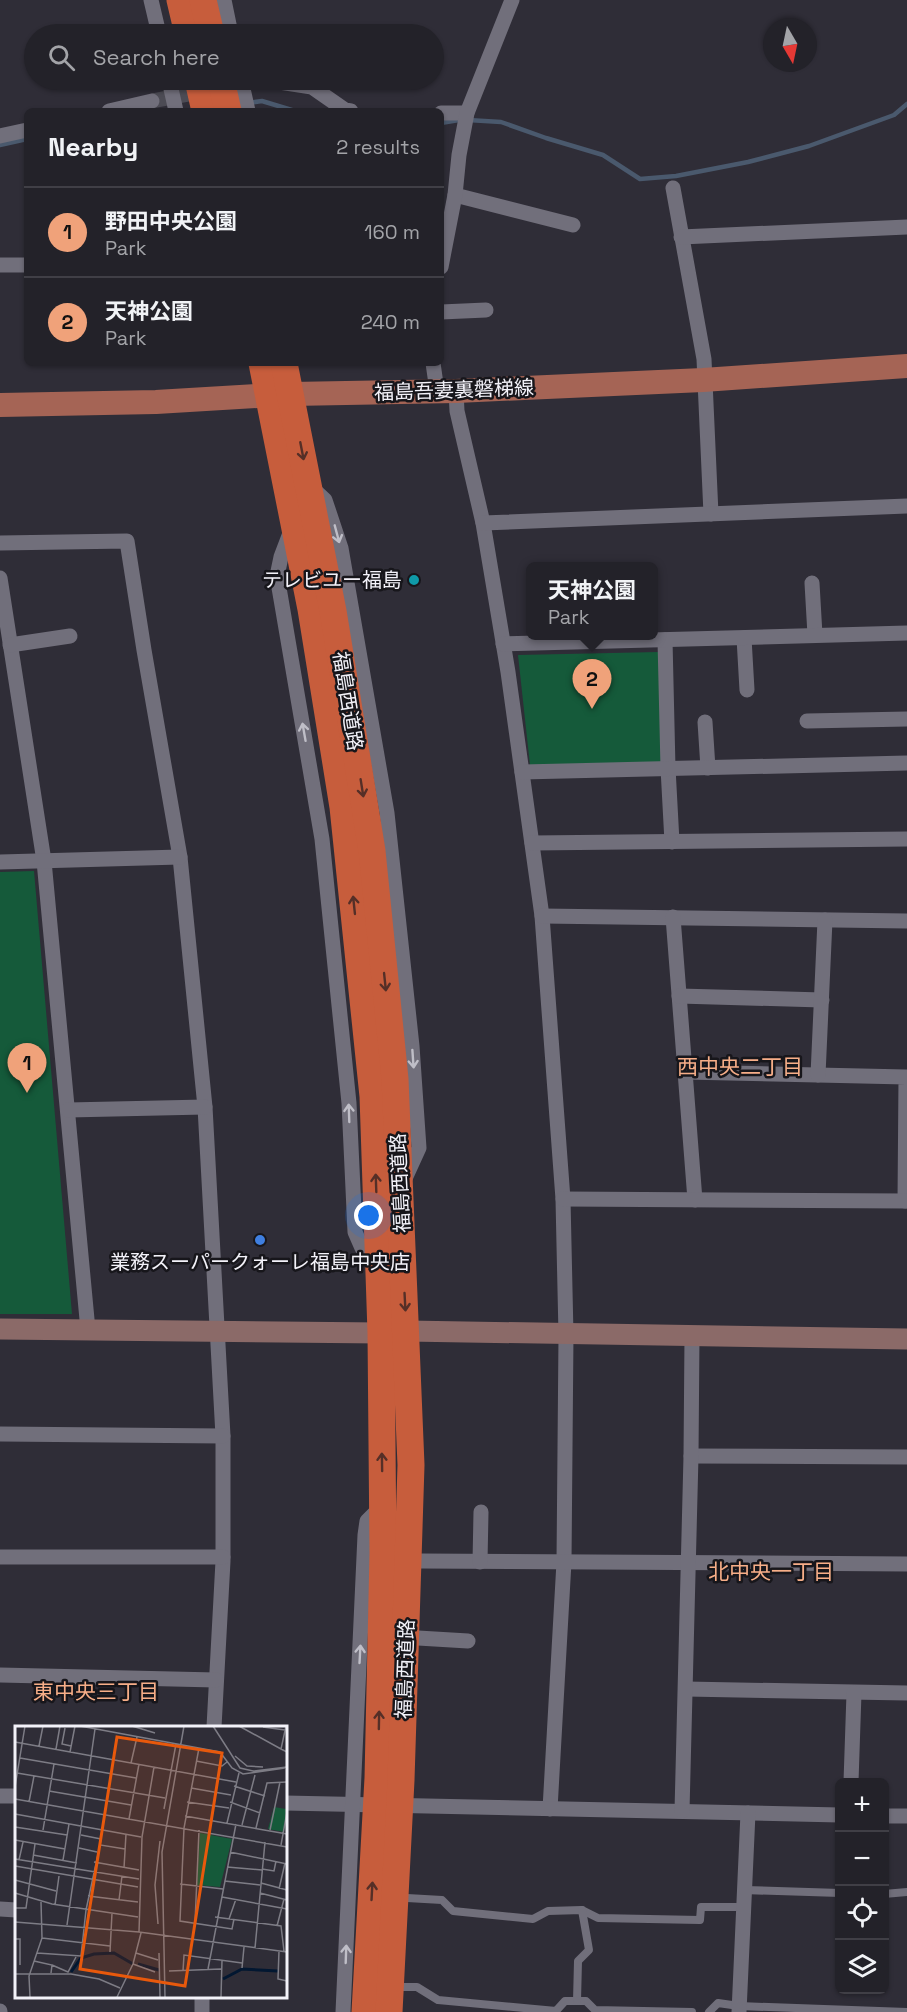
<!DOCTYPE html>
<html lang="en">
<head>
<meta charset="utf-8">
<style>
	:root { --surface:#232229; --page:#2f2f35; --text:#f1f3f6; --muted:#a3a4a8; --line:#403f46; --accent:#f0a27a }
	body { margin:0; font-family:"Space Grotesk","Noto Sans JP",sans-serif; background:var(--page); color:var(--text) }
	.controls { position:absolute; right:18px; bottom:18px; display:grid; overflow:hidden; border-radius:9px; box-shadow:0 2px 4px #0004 }
	.controls button { width:54px; height:54px; display:grid; place-items:center; padding:0; border:0; border-bottom:2px solid var(--line); background:var(--surface); color:var(--text); font:30px sans-serif }
	.compass { position:absolute; left:763px; top:18px; width:54px; height:54px; border-radius:50%; background:var(--surface); box-shadow:0 2px 4px #0004; rotate:171deg }
	.you { position:absolute; left:369px; top:1216px; width:21px; height:21px; margin:-15px; border:4px solid #fff; border-radius:50%; background:#1a73e8; box-shadow:0 0 0 9px #1a73e833 }
	.badge { display:grid; place-items:center; width:39px; height:39px; border-radius:50%; background:var(--accent); color:#111; font-size:20px; font-weight:700 }
	.pin { position:absolute; translate:-50% -50px; filter:drop-shadow(0 2px 3px #0008) }
	.pin::after { content:''; position:absolute; top:32px; width:21px; height:18px; background:inherit; clip-path:polygon(0 0,100% 0,50% 100%) }
	.popup { position:absolute; left:526px; top:562px; width:132px; height:78px; box-sizing:border-box; display:grid; place-content:center; border-radius:9px; background:var(--surface); filter:drop-shadow(0 2px 4px #0005); font-size:20px; white-space:nowrap; color:var(--muted) }
	.popup b { font-size:22px; color:var(--text) }
	.popup::after { content:''; position:absolute; left:50%; top:100%; margin-left:-12px; border:12px solid transparent; border-top-color:var(--surface) }
	.list { margin:0; padding:0; list-style:none }
	h2 { display:flex; justify-content:space-between; align-items:center; height:78px; margin:0; padding:0 24px; font-size:26px }
	h2 small { font-size:20px; font-weight:400; color:var(--muted) }
	.list li { display:grid; grid-template-columns:39px 1fr auto; gap:18px; align-items:center; box-sizing:border-box; height:90px; padding:0 24px; border-top:2px solid var(--line) }
	.list b { display:block; font-size:22px; white-space:nowrap }
	.list p { margin:0; font-size:20px; white-space:nowrap; color:var(--muted) }
	.list em { font-size:20px; font-style:normal; color:var(--muted) }
	.icon { flex:none; width:33px; height:33px; fill:none; stroke:currentColor; stroke-width:2; stroke-linecap:round; stroke-linejoin:round }
	.map { position:relative; flex:none; width:907px; height:2012px; overflow:hidden }
	.search { position:absolute; background:var(--surface); box-shadow:0 2px 4px #0004; left:24px; top:24px; width:420px; height:66px; display:flex; align-items:center; gap:15px; box-sizing:border-box; padding:0 21px; border-radius:33px; color:var(--muted); font-size:22px }
	.panel { position:absolute; background:var(--surface); box-shadow:0 2px 4px #0004; left:24px; top:108px; width:420px; height:258px; border-radius:9px }
	.map>svg:first-child { display:block }
	.green { fill:#155a3a }
	.lines { fill:none; stroke-linecap:round; stroke-linejoin:round }
	.stream { stroke:#4a596d; stroke-width:4.5 }
	.street-tunnel { stroke:#4c4b54; stroke-width:15; stroke-dasharray:15 8; stroke-linecap:butt }
	.lane { stroke:#716f7b; stroke-width:8 }
	.street { stroke:#716f7b; stroke-width:15 }
	.secondary { stroke:#8b6a68; stroke-width:21 }
	.primary { stroke:#a56455; stroke-width:24 }
	.highway { stroke:#c75d3c; stroke-width:27 }
	.oneway { stroke:#552f27 }
	.oneway2 { stroke:#bfbec7 }
	.culture-dot { fill:#0f9aa8; stroke:#17161b; stroke-width:2 }
	.shop-dot { fill:#3f7fe0; stroke:#17161b; stroke-width:2 }
	.labels { text-anchor:middle; stroke-width:5; stroke-linejoin:round; paint-order:stroke }
	.street-label { font-size:20px; fill:#f3f2f9; stroke:#17161b }
	.poi-label { font-size:20px; fill:#f3f2f9; stroke:#17161b; text-anchor:end }
	.neighbourhood-label { font-size:21px; fill:#f7ae88; stroke:#17161b }
	.inset-river { fill:none; stroke:#021731; stroke-width:3 }
	.inset-road { fill:none; stroke:#7d7c85; stroke-width:1.5 }
	.view { fill:#e8590c; fill-opacity:0.15; stroke:#e8590c; stroke-width:3 }
	.inset-edge { fill:none; stroke:#f3f2f9; stroke-width:3 }
</style>
</head>
<body>
<div class="map">
<svg width="907" height="2012" viewBox="0 0 907 2012">
	<rect width="100%" height="100%" fill="#2f2d37"/>
	<g class="green">
		<polygon points="659,652 662,763 530,765 518,655"/>
		<polygon points="34,871 72,1314 0,1314 0,872"/>
	</g>
	<g class="lines">
		<g class="stream">
			<polyline points="248,103 262,101 295,111"/>
			<polyline points="468,120 501,122 546,138 603,155 640,179 676,176 748,162 809,146 894,115 907,104"/>
			<polyline points="441,123 459,120"/>
			<polyline points="0,145 27,139"/>
		</g>
		<g class="street-tunnel">
			<polyline points="229,87 266,80"/>
			<polyline points="152,101 205,91"/>
		</g>
		<g class="lane">
			<polyline points="744,1890 840,1893"/>
			<polyline points="884,1894 907,1892"/>
			<polyline points="407,1898 442,1900 453,1911 533,1919 548,1911 582,1910 598,1918 700,1920 701,1907 743,1907"/>
			<polyline points="402,1987 417,1987 438,2000 556,2011 565,2001 586,2001 595,2010 692,2012"/>
			<polyline points="577,2001 578,1961 589,1950 582,1910"/>
			<polyline points="709,2012 718,2003 739,2006 907,2012"/>
		</g>
		<g class="street">
			<polyline points="151,0 159,34"/>
			<polyline points="224,0 231,34"/>
			<polyline points="169,80 176,111"/>
			<polyline points="241,80 248,111"/>
			<polyline points="266,80 312,87 345,110 351,111"/>
			<polyline points="109,111 152,101"/>
			<polyline points="441,113 467,113"/>
			<polyline points="0,136 27,130"/>
			<polyline points="673,188 704,359 711,514"/>
			<polyline points="455,195 573,225"/>
			<polyline points="681,237 907,227"/>
			<polyline points="0,265 27,265"/>
			<polyline points="441,267 455,195 459,155 467,113 512,0"/>
			<polyline points="441,312 486,310"/>
			<polyline points="433,363 437,391"/>
			<polyline points="456,391 457,411 483,523 508,672 542,916 563,1199 566,1335 564,1562 550,1809"/>
			<polyline points="311,487 325,500 341,548 387,813 412,1046 419,1148 403,1183"/>
			<polyline points="483,523 907,506"/>
			<polyline points="292,528 281,557 277,576 322,839 349,1103 355,1232 362,1248 377,1267"/>
			<polyline points="0,543 127,541 144,650 180,857 205,1107 223,1436 223,1561 214,1727"/>
			<polyline points="0,578 44,861 88,1330"/>
			<polyline points="812,583 815,635"/>
			<polyline points="744,638 747,690"/>
			<polyline points="665,640 668,768 672,842"/>
			<polyline points="503,644 907,633"/>
			<polyline points="10,645 70,636"/>
			<polyline points="807,721 907,719"/>
			<polyline points="705,722 708,768"/>
			<polyline points="522,772 907,763"/>
			<polyline points="532,843 907,839"/>
			<polyline points="0,862 180,857"/>
			<polyline points="542,916 907,921"/>
			<polyline points="673,917 695,1200"/>
			<polyline points="679,996 822,1000"/>
			<polyline points="685,1072 906,1077 905,1201"/>
			<polyline points="818,1075 825,920"/>
			<polyline points="68,1110 205,1107"/>
			<polyline points="563,1199 907,1201"/>
			<polyline points="0,1434 223,1436"/>
			<polyline points="691,1456 907,1457"/>
			<polyline points="0,1557 223,1557"/>
			<polyline points="421,1561 907,1564"/>
			<polyline points="480,1562 481,1512"/>
			<polyline points="418,1638 468,1641"/>
			<polyline points="0,1675 216,1680"/>
			<polyline points="686,1689 907,1693"/>
			<polyline points="851,1782 854,1693"/>
			<polyline points="0,1796 16,1796"/>
			<polyline points="285,1803 840,1815"/>
			<polyline points="682,1811 691,1456 692,1336"/>
			<polyline points="884,1816 907,1816"/>
			<polyline points="0,1909 16,1910"/>
			<polyline points="0,2011 0,2012"/>
			<polyline points="202,2012 202,1996"/>
			<polyline points="343,2012 365,1535 367,1521 382,1506"/>
			<polyline points="739,2012 748,1813"/>
		</g>
		<polyline class="secondary" points="0,1329 381,1333 407,1331 907,1339"/>
		<polyline class="primary" points="0,405 156,402 291,394 456,391 703,380 907,366"/>
		<g class="highway">
			<polyline points="180,0 188,34"/>
			<polyline points="203,0 211,34"/>
			<polyline points="198,80 205,111"/>
			<polyline points="221,80 228,111"/>
			<polyline points="262,363 311,609 343,807 373,1096 381,1333 383,1553 378,1778 365,2012"/>
			<polyline points="284,363 333,611 372,851 395,1079 411,1465 401,1780 389,2012"/>
		</g>
	</g>
	<defs><path id="oneway-shaft" d="M-6 0H5M1.5-3L5.5 0L1.5 3" fill="none" stroke-width="1.6" stroke-linecap="round" stroke-linejoin="round" transform="scale(1.5)"/></defs>
	<g class="oneway">
		<use href="#oneway-shaft" transform="translate(302 451) rotate(79)"/>
		<use href="#oneway-shaft" transform="translate(362 788) rotate(81)"/>
		<use href="#oneway-shaft" transform="translate(354 905) rotate(-96)"/>
		<use href="#oneway-shaft" transform="translate(385 982) rotate(84)"/>
		<use href="#oneway-shaft" transform="translate(376 1183) rotate(-92)"/>
		<use href="#oneway-shaft" transform="translate(405 1302) rotate(87)"/>
		<use href="#oneway-shaft" transform="translate(382 1462) rotate(-91)"/>
		<use href="#oneway-shaft" transform="translate(379 1720) rotate(-89)"/>
		<use href="#oneway-shaft" transform="translate(372 1891) rotate(-87)"/>
	</g>
	<g class="oneway2">
		<use href="#oneway-shaft" transform="translate(337 534) rotate(75)"/>
		<use href="#oneway-shaft" transform="translate(304 732) rotate(-100)"/>
		<use href="#oneway-shaft" transform="translate(413 1059) rotate(86)"/>
		<use href="#oneway-shaft" transform="translate(349 1113) rotate(-92)"/>
		<use href="#oneway-shaft" transform="translate(360 1654) rotate(-87)"/>
		<use href="#oneway-shaft" transform="translate(346 1954) rotate(-88)"/>
	</g>
	<circle class="culture-dot" cx="414" cy="580" r="6"/>
	<circle class="shop-dot" cx="260" cy="1240" r="6"/>
	<g class="labels">
		<g class="street-label">
			<text transform="translate(454 390) rotate(-2)" y="7">福島吾妻裏磐梯線</text>
			<text transform="translate(348 701) rotate(81)" y="7">福島西道路</text>
			<text transform="translate(400 1183) rotate(-93)" y="7">福島西道路</text>
			<text transform="translate(405 1669) rotate(-88)" y="7">福島西道路</text>
		</g>
		<g class="poi-label">
			<text x="402" y="587">テレビユー福島</text>
			<text x="260" y="1269" text-anchor="middle">業務スーパークォーレ福島中央店</text>
		</g>
		<g class="neighbourhood-label">
			<text x="740" y="1074">西中央二丁目</text>
			<text x="771" y="1579">北中央一丁目</text>
			<text x="96" y="1699">東中央三丁目</text>
		</g>
	</g>
	<g transform="translate(15 1726)">
		<rect width="272" height="272" fill="#2f2d37"/>
		<path d="M259 81 271 83 269 106 253 103ZM185 107 217 113 205 161 182 159Z" fill="#155a3a"/>
		<path class="inset-river" d="M123 238 144 244M56 246 66 232 79 228 99 227 118 238M208 253 227 243 263 245"/>
		<path class="inset-road" d="M65 0 205 26 217 42 228 48 270 42M117 0 140 7M198 0 225 42 238 45 272 41M224 0 266 23M271 0 266 23 272 26M248 1 270 4M50 2 47 18 56 20M0 16 221 56M24 20 28 0M184 22 169 102 165 195 217 203 219 193M41 23 45 0M55 26 60 0M220 30 232 40 248 41M5 32 121 52M181 35 207 40 212 36M116 37 122 11M2 47 150 72M219 60 250 70M0 61 10 0M176 62 216 69M34 65 116 79M0 73 272 121M14 76 19 50M172 76 214 82M215 76 245 87M149 83 161 18M0 88 126 111M170 90 272 108M114 93 124 38M212 97 224 47M221 98 210 155 245 159M227 99 240 49M0 101 52 109M241 102 252 57 272 56M28 104 39 38M255 104 265 56M87 105 85 119 110 123M66 109 86 113M0 114 50 123M266 119 272 86M64 122 82 126M215 126 272 138M18 129 62 137M0 133 124 153M4 134 8 116M48 134 54 98M79 136 124 144M0 140 123 161M212 141 247 144M109 142 111 108M247 143 259 145 261 135M0 154 41 165M246 157 272 164M165 158 208 163M264 163 270 137M0 167 37 178 123 191M245 167 272 174M73 170 123 176M207 171 272 183M104 174 107 150M40 179 44 150M0 182H11L20 118M71 184 85 119M200 191 266 200 269 225M214 193 221 173M0 196 124 206 272 226M180 197 184 104M143 198 140 159 145 115M52 199 80 3M262 200 269 173M124 206 127 111 139 41M27 212 95 220M0 213H5V239M240 222 250 116M264 225 263 253 272 255M95 226 97 187M22 227 66 230 71 184M121 227 143 234M144 227 145 271M19 235 37 239 36 247M118 238 140 246M37 239 53 246 61 231M227 242 229 221M193 243 210 155M154 245 206 243M168 245 169 229 227 237M0 248H56L84 253 105 262M15 271 14 250 27 212 26 176M102 271 118 238 126 207M150 271 147 126 169 0M206 271 207 234"/>
		<path class="view" d="M102 11 207 27 170 260 65 243Z"/>
		<rect width="272" height="272" class="inset-edge"/>
	</g>
</svg>
<div class="controls">
<button>+</button>
<button>−</button>
<button><svg class="icon" aria-label="locate" viewBox="0 0 24 24"><circle cx="12" cy="12" r="6"/><path d="M12 2v4M12 18v4M2 12h4M18 12h4"/></svg></button>
<button><svg class="icon" aria-label="layers" viewBox="0 0 24 24"><path d="M12 4l9 5-9 5-9-5zM3 14l9 5 9-5"/></svg></button>
</div>
<svg class="compass" viewBox="-18 -18 36 36"><path d="M0-13l5 13h-10z" fill="#e53935"/><path d="M0 13l5-13h-10z" fill="#a3a4a8"/></svg>
<div class="you"></div>
<div class="pin badge" style="left:27px;top:1093px">1</div>
<div class="pin badge" style="left:592px;top:709px">2</div>
<div class="popup"><b>天神公園</b>Park</div>
<div class="search"><svg class="icon" aria-label="search" viewBox="0 0 24 24"><circle cx="10" cy="10" r="6"/><path d="M15 15l6 6"/></svg>Search here</div>
<section class="panel">
<h2>Nearby<small>2 results</small></h2>
<ul class="list">
<li><span class="badge">1</span><div><b>野田中央公園</b><p>Park</p></div><em>160 m</em></li>
<li><span class="badge">2</span><div><b>天神公園</b><p>Park</p></div><em>240 m</em></li>
</ul>
</section>
</div>
</body>
</html>
